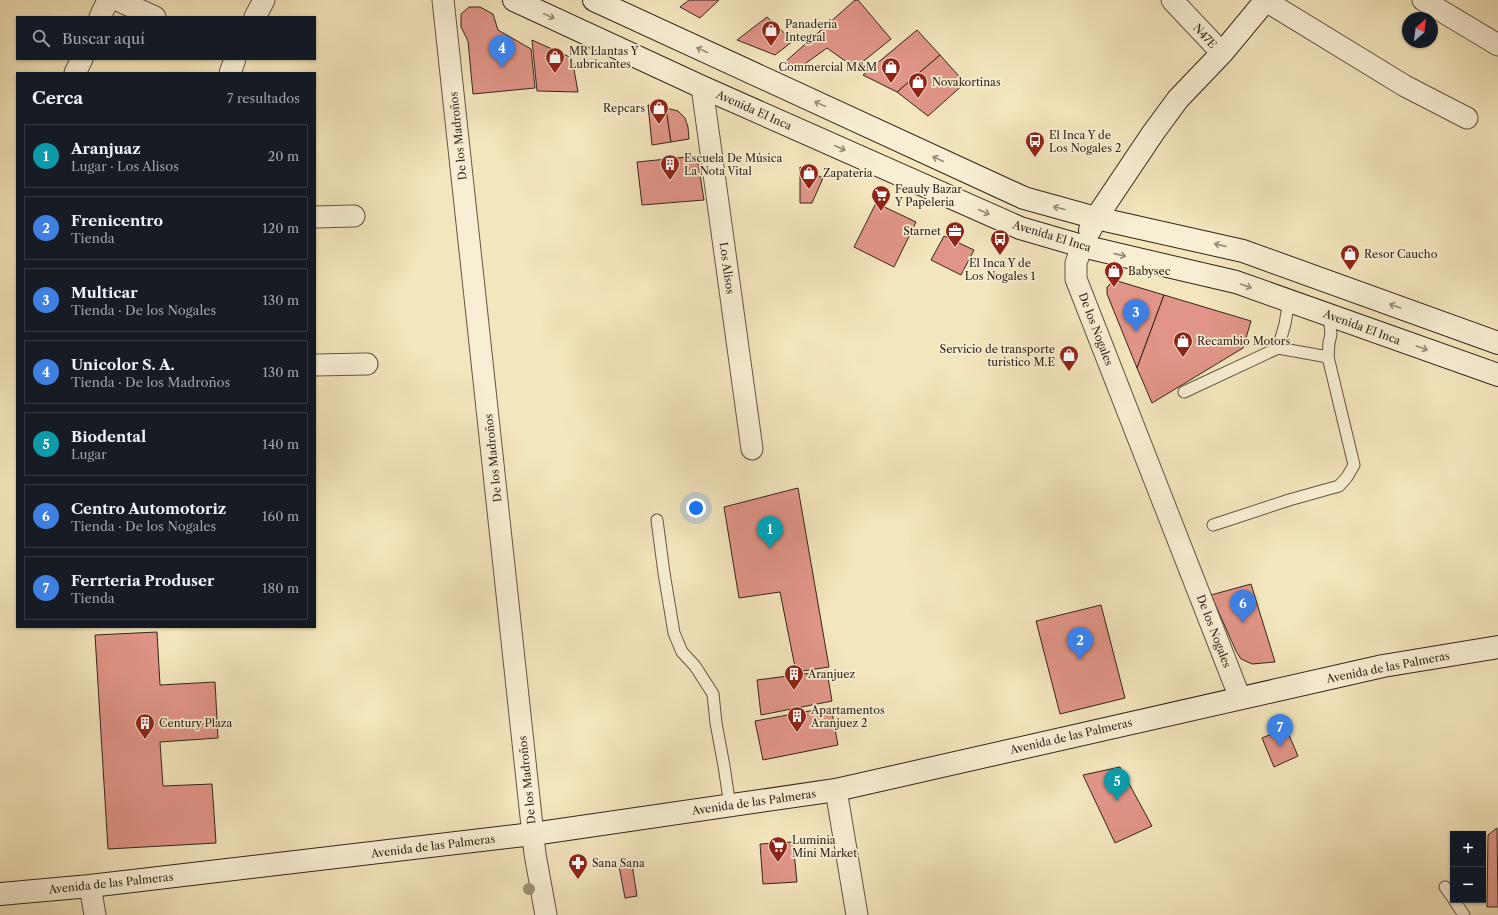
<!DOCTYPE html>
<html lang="es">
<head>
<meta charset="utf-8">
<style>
	:root { --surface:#171b24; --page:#242831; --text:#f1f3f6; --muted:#9ea1a6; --line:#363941; --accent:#c59692 }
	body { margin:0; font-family:"Libre Caslon Text",serif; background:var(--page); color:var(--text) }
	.controls { position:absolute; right:12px; bottom:12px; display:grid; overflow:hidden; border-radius:0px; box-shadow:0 1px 3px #0004 }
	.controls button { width:36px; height:36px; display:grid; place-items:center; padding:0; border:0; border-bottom:1px solid var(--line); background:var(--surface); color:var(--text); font:20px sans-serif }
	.compass { position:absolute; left:1402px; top:12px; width:36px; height:36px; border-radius:50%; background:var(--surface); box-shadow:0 1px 3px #0004; rotate:28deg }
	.you { position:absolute; left:696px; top:508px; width:14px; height:14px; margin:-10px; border:3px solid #fff; border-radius:50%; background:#1a73e8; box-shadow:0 0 0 6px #1a73e833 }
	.badge { display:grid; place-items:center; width:26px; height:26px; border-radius:50%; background:var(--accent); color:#fff; font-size:13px; font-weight:700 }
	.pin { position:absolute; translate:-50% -33px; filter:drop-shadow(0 1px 2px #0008) }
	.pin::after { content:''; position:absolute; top:21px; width:14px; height:12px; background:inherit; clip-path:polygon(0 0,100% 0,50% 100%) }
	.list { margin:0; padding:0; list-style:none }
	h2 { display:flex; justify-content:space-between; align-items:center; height:52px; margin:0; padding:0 16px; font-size:17px }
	h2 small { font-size:13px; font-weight:400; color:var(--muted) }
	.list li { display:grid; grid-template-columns:26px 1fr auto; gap:12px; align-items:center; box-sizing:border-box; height:64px; margin:0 8px 8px; padding:0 8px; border:1px solid var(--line); border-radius:0px }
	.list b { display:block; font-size:15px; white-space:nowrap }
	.list p { margin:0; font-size:13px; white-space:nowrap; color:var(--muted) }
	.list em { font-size:13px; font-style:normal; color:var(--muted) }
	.icon { flex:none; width:22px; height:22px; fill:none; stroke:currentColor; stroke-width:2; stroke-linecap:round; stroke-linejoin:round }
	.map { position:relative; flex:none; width:1498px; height:915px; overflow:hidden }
	.search { position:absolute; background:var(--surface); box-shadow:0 1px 3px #0004; left:16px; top:16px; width:300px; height:44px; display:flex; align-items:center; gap:10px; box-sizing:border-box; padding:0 14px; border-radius:0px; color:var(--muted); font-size:15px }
	.panel { position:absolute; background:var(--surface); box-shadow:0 1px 3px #0004; left:16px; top:72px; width:300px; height:556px; border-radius:0px }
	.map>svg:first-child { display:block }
	.building { fill:#e19588; stroke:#33251a }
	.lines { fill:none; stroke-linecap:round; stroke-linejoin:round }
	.lane-casing { stroke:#635542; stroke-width:13 }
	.street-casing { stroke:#635542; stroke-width:23 }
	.secondary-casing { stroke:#33251a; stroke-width:24 }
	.lane { stroke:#f7eed3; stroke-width:11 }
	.street { stroke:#f7eed3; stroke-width:21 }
	.secondary { stroke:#f7eed3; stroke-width:22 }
	.tree { fill:#9d9173 }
	.oneway { stroke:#958a76 }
	.labels { text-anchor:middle; stroke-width:3.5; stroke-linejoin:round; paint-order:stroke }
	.poi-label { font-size:11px; fill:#33251a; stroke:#f7eed3; text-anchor:start }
	.street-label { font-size:11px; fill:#33251a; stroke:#f7eed3 }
</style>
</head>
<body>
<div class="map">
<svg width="1498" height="915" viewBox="0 0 1498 915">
	<rect width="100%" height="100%" fill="#f3e5bc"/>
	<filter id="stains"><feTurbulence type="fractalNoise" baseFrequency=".005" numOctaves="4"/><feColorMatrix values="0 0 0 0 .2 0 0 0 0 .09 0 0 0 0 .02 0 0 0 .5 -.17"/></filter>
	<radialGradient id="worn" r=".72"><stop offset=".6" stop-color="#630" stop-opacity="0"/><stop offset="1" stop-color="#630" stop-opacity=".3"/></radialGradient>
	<g class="building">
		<polygon points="689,0 719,0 700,18 680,7"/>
		<polygon points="855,0 858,0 891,39 855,68 827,48 799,68 785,62"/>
		<polygon points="469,7 480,7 493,14 498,30 531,49 535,88 473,94 468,41 461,27 461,14"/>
		<polygon points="767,17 793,41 775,55 737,40"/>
		<polygon points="917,30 940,55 897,92 863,75"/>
		<polygon points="532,40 572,58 578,92 537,91"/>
		<polygon points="940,55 965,83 928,116 897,92"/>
		<polygon points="648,105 666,108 671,142 652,145"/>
		<polygon points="666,108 678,111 685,118 688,127 689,139 671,142"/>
		<polygon points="697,156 704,200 642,205 637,162"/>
		<polygon points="800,167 823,178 812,203 800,203"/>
		<polygon points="876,203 916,222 894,267 854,247"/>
		<polygon points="944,236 974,250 961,275 931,260"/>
		<polygon points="1114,280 1164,295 1137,368 1107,294 1107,287"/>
		<polygon points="1164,295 1251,321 1243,348 1152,403 1137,368"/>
		<polygon points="798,488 829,667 796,672 780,592 739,598 724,507"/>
		<polygon points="1251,584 1275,662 1252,664 1241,659 1236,651 1211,595"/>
		<polygon points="1101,605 1125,698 1060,714 1036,621"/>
		<polygon points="157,632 160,685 215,682 218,738 160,742 163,786 212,784 216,843 108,849 95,635"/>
		<polygon points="827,671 832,701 761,715 757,680"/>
		<polygon points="831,707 838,745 763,760 755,721"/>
		<polygon points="1286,728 1298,756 1274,767 1262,738"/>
		<polygon points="1120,767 1152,826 1115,843 1083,775"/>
		<polygon points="1497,828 1498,907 1487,907 1488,835"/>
		<polygon points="793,842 797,882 763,884 760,844"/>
		<polygon points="632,864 637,896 625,898 619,866"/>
	</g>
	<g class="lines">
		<defs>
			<g id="lane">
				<polyline points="1278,348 1285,324 1289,300"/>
				<polyline points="1184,392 1278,348 1328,357"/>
				<polyline points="657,520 664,573 674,633 682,652 695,666 713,694 716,723 724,766 730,806"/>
				<polyline points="1213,525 1289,500 1339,486 1347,477 1354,465 1328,357 1329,343 1331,334 1329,315"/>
				<polyline points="1445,887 1453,898"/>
				<polyline points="1454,900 1464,915"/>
			</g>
			<g id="street">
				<polyline points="117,0 155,17"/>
				<polyline points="443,0 535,854 546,915"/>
				<polyline points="1172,0 1222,53"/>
				<polyline points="1423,0 1498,45"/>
				<polyline points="1266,1 1405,86 1467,118"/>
				<polyline points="100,17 108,0"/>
				<polyline points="255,17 264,0"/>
				<polyline points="75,73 82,59"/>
				<polyline points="230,73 235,59"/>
				<polyline points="702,87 752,449"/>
				<polyline points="315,217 354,216"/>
				<polyline points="1082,246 1076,263 1076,279 1240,698"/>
				<polyline points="315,365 367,364"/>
				<polyline points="836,790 857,915"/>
				<polyline points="90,886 95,915"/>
			</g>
			<g id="secondary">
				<polyline points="514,0 702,87 1020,228 1082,246 1236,282 1498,375"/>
				<polyline points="594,0 1024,198 1096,218 1243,251 1498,343"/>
				<polyline points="1090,230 1096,218 1153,133 1178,99 1222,53 1266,0"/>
				<polyline points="0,894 90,886 533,834 836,790 1383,666 1498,647"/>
			</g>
		</defs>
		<use href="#lane" class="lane-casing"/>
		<use href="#street" class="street-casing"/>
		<use href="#secondary" class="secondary-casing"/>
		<use href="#lane" class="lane"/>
		<use href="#street" class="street"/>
		<use href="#secondary" class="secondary"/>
	</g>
	<circle class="tree" cx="529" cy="889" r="6"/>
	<defs><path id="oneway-shaft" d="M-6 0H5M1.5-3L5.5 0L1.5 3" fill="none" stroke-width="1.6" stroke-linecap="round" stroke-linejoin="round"/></defs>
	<g class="oneway">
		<use href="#oneway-shaft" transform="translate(549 16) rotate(25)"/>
		<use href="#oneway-shaft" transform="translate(702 50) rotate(-155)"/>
		<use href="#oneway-shaft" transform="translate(820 104) rotate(-155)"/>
		<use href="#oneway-shaft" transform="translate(840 148) rotate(24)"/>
		<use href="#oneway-shaft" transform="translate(938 159) rotate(-155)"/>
		<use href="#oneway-shaft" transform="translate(1059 208) rotate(-165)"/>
		<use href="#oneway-shaft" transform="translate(984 212) rotate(24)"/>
		<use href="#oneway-shaft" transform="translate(1220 245) rotate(-167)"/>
		<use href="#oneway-shaft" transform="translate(1120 255) rotate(13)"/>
		<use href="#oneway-shaft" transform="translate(1246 286) rotate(19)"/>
		<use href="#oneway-shaft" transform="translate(1395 306) rotate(-160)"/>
		<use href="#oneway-shaft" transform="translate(1422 348) rotate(20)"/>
	</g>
	<defs>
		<symbol id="shop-pin" viewBox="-11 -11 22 30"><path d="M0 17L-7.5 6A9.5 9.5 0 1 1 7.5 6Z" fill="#8f2418" stroke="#f7eed3"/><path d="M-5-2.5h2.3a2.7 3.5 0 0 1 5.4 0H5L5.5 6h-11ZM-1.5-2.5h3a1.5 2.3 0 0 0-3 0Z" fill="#fff"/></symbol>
		<symbol id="bus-pin" viewBox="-11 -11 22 30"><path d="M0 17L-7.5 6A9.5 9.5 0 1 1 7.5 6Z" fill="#8f2418" stroke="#f7eed3"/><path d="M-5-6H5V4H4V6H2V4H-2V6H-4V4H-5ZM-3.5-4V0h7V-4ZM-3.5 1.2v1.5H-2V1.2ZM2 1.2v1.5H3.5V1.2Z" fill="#fff"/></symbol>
		<symbol id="building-pin" viewBox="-11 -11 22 30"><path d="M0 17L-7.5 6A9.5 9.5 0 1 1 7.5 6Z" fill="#8f2418" stroke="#f7eed3"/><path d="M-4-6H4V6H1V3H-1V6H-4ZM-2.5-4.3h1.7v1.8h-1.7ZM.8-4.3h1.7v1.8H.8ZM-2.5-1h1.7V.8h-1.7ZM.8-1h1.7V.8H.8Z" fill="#fff"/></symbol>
		<symbol id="supermarket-pin" viewBox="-11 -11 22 30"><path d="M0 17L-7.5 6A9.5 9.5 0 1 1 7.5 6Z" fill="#8f2418" stroke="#f7eed3"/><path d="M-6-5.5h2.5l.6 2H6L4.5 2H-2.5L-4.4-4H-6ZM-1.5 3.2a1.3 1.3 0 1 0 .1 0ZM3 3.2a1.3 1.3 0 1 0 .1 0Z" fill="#fff"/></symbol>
		<symbol id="office-pin" viewBox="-11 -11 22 30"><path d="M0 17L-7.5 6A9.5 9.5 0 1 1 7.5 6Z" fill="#8f2418" stroke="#f7eed3"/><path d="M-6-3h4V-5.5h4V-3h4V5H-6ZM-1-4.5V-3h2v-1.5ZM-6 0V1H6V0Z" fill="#fff"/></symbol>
		<symbol id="pharmacy-pin" viewBox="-11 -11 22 30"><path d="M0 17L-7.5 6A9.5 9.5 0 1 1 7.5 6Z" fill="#8f2418" stroke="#f7eed3"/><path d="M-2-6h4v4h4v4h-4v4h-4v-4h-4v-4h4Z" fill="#fff"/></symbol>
	</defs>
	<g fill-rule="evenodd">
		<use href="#shop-pin" x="760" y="19" width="22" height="30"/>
		<use href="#shop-pin" x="544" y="46" width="22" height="30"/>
		<use href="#shop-pin" x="880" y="56" width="22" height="30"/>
		<use href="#shop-pin" x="907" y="71" width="22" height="30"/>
		<use href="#shop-pin" x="648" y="97" width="22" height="30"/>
		<use href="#bus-pin" x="1024" y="130" width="22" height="30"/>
		<use href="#building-pin" x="659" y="153" width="22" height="30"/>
		<use href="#shop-pin" x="798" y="162" width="22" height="30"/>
		<use href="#supermarket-pin" x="870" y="184" width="22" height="30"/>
		<use href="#office-pin" x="944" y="220" width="22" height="30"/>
		<use href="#bus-pin" x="989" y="228" width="22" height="30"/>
		<use href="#shop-pin" x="1339" y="243" width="22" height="30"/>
		<use href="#shop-pin" x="1103" y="260" width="22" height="30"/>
		<use href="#shop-pin" x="1172" y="330" width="22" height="30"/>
		<use href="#shop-pin" x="1058" y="344" width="22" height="30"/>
		<use href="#building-pin" x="783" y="663" width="22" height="30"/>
		<use href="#building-pin" x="786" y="705" width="22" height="30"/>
		<use href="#building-pin" x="134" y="712" width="22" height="30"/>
		<use href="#supermarket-pin" x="767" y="835" width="22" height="30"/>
		<use href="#pharmacy-pin" x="567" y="852" width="22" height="30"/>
	</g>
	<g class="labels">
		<g class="poi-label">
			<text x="785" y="28">Panadería<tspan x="785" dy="13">Integral</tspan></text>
			<text x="569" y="55">MR Llantas Y<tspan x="569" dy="13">Lubricantes</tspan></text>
			<text x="877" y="71" text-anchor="end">Commercial M&amp;M</text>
			<text x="932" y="86">Novakortinas</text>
			<text x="645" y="112" text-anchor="end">Repcars</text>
			<text x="1049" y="139">El Inca Y de<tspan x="1049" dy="13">Los Nogales 2</tspan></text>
			<text x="684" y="162">Escuela De Música<tspan x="684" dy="13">La Nota Vital</tspan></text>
			<text x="823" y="177">Zapateria</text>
			<text x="895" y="193">Feauly Bazar<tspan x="895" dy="13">Y Papeleria</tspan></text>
			<text x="941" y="235" text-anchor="end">Starnet</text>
			<text x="1364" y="258">Resor Caucho</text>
			<text x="1000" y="267" text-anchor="middle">El Inca Y de<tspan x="1000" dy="13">Los Nogales 1</tspan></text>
			<text x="1128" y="275">Babysec</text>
			<text x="1197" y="345">Recambio Motors</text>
			<text x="1055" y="353" text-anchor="end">Servicio de transporte<tspan x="1055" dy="13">turístico M.E</tspan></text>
			<text x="808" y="678">Aranjuez</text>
			<text x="811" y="714">Apartamentos<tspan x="811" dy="13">Aranjuez 2</tspan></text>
			<text x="159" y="727">Century Plaza</text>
			<text x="792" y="844">Luminia<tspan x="792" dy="13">Mini Market</tspan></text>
			<text x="592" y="867">Sana Sana</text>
		</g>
		<g class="street-label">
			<text transform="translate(1205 36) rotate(47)" y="4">N47E</text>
			<text transform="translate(754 110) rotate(24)" y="4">Avenida El Inca</text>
			<text transform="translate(458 136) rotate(-96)" y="4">De los Madroños</text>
			<text transform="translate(1052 236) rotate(17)" y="4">Avenida El Inca</text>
			<text transform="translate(727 268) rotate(82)" y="4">Los Alisos</text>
			<text transform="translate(1362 327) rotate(20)" y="4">Avenida El Inca</text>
			<text transform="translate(1096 329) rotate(69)" y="4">De los Nogales</text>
			<text transform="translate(493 458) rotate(-96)" y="4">De los Madroños</text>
			<text transform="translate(1214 631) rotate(69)" y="4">De los Nogales</text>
			<text transform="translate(1388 667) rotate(-11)" y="4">Avenida de las Palmeras</text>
			<text transform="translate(1071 736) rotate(-13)" y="4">Avenida de las Palmeras</text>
			<text transform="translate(527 780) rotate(-96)" y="4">De los Madroños</text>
			<text transform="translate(754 802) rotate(-8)" y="4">Avenida de las Palmeras</text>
			<text transform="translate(433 846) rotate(-7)" y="4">Avenida de las Palmeras</text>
			<text transform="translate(111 883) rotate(-6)" y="4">Avenida de las Palmeras</text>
		</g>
	</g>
	<rect width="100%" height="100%" filter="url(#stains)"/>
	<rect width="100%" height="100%" fill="url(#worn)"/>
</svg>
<div class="controls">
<button>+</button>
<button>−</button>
</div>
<svg class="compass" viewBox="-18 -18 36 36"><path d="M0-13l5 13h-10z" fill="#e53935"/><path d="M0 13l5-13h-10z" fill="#9ea1a6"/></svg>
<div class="you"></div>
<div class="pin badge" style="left:770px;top:549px;background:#0f9aa8">1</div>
<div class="pin badge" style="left:1080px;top:660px;background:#3f7fe0">2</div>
<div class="pin badge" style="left:1136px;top:332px;background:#3f7fe0">3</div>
<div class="pin badge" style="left:502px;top:68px;background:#3f7fe0">4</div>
<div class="pin badge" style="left:1117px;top:801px;background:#0f9aa8">5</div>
<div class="pin badge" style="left:1243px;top:623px;background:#3f7fe0">6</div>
<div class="pin badge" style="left:1280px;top:747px;background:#3f7fe0">7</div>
<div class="search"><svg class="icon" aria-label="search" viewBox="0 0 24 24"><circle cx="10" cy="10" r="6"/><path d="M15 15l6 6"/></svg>Buscar aquí</div>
<section class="panel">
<h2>Cerca<small>7 resultados</small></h2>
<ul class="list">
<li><span class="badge" style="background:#0f9aa8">1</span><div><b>Aranjuaz</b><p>Lugar · Los Alisos</p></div><em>20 m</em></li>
<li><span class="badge" style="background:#3f7fe0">2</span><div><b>Frenicentro</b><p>Tienda</p></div><em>120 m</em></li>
<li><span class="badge" style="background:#3f7fe0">3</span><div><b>Multicar</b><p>Tienda · De los Nogales</p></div><em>130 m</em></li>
<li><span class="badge" style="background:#3f7fe0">4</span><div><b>Unicolor S. A.</b><p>Tienda · De los Madroños</p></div><em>130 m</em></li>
<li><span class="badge" style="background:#0f9aa8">5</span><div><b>Biodental</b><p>Lugar</p></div><em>140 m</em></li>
<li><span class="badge" style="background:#3f7fe0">6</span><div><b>Centro Automotoriz</b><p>Tienda · De los Nogales</p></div><em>160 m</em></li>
<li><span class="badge" style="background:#3f7fe0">7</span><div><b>Ferrteria Produser</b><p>Tienda</p></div><em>180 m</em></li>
</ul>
</section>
</div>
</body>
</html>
